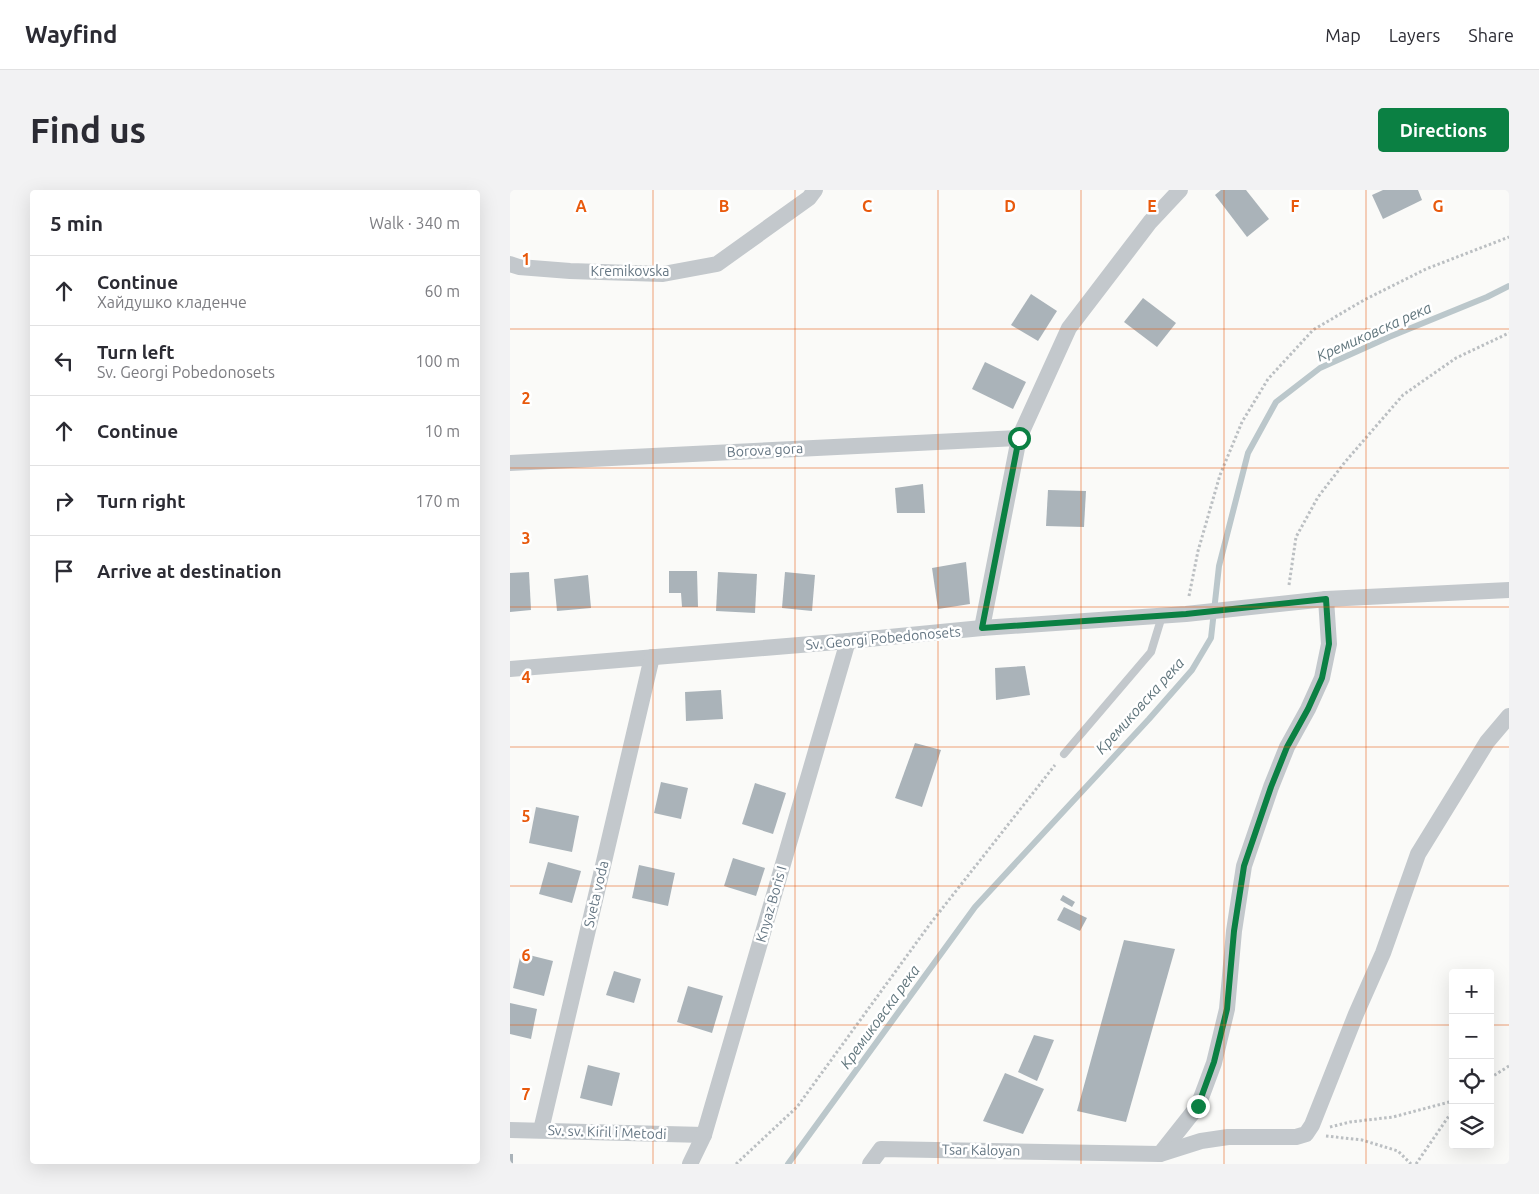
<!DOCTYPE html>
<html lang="en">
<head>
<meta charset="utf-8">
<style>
	:root { --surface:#fff; --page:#f2f2f3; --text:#2b2b33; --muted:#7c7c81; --line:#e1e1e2; --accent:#0b8043 }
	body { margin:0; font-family:Ubuntu,sans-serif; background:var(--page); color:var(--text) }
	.controls { position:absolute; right:15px; bottom:15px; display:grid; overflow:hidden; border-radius:5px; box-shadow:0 5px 20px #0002 }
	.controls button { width:45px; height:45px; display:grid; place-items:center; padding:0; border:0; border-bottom:1px solid var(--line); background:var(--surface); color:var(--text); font:25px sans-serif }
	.stop { position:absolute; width:15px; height:15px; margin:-11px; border:4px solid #0b8043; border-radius:50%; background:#fff }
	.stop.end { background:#0b8043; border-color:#fff; box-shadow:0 1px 5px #0008 }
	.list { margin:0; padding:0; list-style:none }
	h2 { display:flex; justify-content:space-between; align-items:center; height:65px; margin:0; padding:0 20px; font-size:21px }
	h2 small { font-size:16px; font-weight:400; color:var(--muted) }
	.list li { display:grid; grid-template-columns:32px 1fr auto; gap:15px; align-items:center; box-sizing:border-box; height:70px; padding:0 20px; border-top:1px solid var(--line) }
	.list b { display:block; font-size:19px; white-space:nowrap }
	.list p { margin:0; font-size:16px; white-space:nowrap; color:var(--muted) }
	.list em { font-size:16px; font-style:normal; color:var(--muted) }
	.icon { flex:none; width:28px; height:28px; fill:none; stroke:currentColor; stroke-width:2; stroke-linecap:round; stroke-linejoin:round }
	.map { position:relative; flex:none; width:999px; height:974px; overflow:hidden; border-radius:5px }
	header { display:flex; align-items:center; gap:30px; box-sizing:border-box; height:70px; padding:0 25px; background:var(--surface); border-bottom:1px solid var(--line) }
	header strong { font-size:24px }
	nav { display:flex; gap:28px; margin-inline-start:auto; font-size:18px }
	.intro { display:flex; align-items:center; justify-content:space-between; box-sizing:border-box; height:120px; padding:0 30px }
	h1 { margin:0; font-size:35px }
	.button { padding:12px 22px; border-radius:5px; background:var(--accent); color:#fff; font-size:18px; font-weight:700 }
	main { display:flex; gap:30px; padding:0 30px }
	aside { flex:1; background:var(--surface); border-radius:5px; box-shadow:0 5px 20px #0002 }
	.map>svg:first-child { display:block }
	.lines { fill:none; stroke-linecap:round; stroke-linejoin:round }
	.stream { stroke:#bbc7cb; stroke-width:6 }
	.building { fill:#aab3b9 }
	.path { stroke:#bbbfc2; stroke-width:3; stroke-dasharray:2.5 2.5; stroke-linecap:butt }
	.lane { stroke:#c3c8cc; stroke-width:8 }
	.street { stroke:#c3c8cc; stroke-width:16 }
	.route { stroke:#0b8043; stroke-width:6 }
	.grid { fill:none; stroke:#e8590c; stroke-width:1; stroke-opacity:0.55 }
	.labels { text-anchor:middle; stroke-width:5; stroke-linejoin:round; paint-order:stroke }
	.street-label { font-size:14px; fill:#657683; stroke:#fff }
	.water-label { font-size:15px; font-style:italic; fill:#60757c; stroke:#fff }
	.grid-label { font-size:16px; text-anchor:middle; font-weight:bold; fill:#e8590c; stroke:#fff; stroke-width:5; stroke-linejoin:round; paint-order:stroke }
</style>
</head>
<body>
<header>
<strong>Wayfind</strong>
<nav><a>Map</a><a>Layers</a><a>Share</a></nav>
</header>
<div class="intro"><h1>Find us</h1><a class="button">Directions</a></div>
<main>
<aside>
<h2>5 min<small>Walk · 340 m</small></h2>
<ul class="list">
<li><svg class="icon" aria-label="ahead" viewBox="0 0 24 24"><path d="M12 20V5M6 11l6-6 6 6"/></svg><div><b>Continue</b><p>Хайдушко кладенче</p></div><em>60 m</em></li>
<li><svg class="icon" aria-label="left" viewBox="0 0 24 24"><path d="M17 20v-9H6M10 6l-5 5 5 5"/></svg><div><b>Turn left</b><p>Sv. Georgi Pobedonosets</p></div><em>100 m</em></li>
<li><svg class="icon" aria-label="ahead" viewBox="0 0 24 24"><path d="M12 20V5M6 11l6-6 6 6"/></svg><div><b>Continue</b></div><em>10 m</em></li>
<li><svg class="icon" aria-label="right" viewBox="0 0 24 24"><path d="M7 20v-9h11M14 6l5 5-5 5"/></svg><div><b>Turn right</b></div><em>170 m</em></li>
<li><svg class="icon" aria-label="arrive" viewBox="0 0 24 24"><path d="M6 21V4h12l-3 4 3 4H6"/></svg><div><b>Arrive at destination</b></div></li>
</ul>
</aside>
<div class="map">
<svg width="999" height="974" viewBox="0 0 999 974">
	<rect width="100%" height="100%" fill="#fafaf8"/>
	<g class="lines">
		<polyline class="stream" points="278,974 465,717 639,529 682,480 701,448 709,376 738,263 766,212 810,178 879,147 977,107 999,96"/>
	</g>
	<g class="building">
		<polygon points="711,0 736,0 759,29 737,47 705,5"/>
		<polygon points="873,0 908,0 912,10 873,29 862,5"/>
		<polygon points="521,104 547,121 528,151 501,135"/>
		<polygon points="633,108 666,133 647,157 614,132"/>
		<polygon points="475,172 516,192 503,219 462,199"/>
		<polygon points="413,294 415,323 387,323 385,298"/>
		<polygon points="538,300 576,301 574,337 536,336"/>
		<polygon points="456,372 460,414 428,419 422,378"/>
		<polygon points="159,381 187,381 188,417 172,417 171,403 159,403"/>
		<polygon points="19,382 21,420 0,422 0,383"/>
		<polygon points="208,382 247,384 245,423 206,421"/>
		<polygon points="275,382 305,385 302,421 272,418"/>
		<polygon points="78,385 81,418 47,421 44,389"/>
		<polygon points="515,476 520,505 486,510 485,478"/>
		<polygon points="211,500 213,529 176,531 175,502"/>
		<polygon points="405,553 431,560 412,617 385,608"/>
		<polygon points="151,592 178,598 171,629 144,623"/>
		<polygon points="245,593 276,603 263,644 232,634"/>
		<polygon points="26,617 69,626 62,662 19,653"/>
		<polygon points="223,668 255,678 246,706 214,696"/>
		<polygon points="38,672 71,681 62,713 29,704"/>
		<polygon points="129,675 165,683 158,716 122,708"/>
		<polygon points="553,705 565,712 562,717 550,710"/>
		<polygon points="554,717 577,728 570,741 547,730"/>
		<polygon points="614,750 665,759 616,932 567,921"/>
		<polygon points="11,763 43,771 34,806 3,798"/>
		<polygon points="104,781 131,789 124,813 96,805"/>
		<polygon points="178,796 213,806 202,843 167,832"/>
		<polygon points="0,813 27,819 21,849 0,844"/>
		<polygon points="524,845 544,850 527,891 508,882"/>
		<polygon points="78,875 110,883 102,916 70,908"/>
		<polygon points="495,883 534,899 513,944 473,931"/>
		<rect x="0" y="964" width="3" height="10"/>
	</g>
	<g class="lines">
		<g class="path">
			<polyline points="779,395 786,347 808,307 835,272 893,205 946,168 999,143"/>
			<polyline points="679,406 688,361 710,285 732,232 758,189 803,140 854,110 916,79 999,47"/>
			<polyline points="980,888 999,876"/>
			<polyline points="820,937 840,932 883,927 943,911"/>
			<polyline points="816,946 852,950 888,961 901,974"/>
			<polyline points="226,974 287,917 420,734 545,575"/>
			<polyline points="906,974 943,920"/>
		</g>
		<polyline class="lane" points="554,564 641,462 652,426"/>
		<g class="street">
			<polyline points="0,74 9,77 60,81 153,84 207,74 299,8 305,0"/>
			<polyline points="0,273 509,248"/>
			<polyline points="472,438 509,248 559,138 640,32 670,0"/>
			<polyline points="0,479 338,451 472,438 676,424 816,409 999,400"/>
			<polyline points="0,940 194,945"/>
			<polyline points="31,940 142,467"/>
			<polyline points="650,964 688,916 704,873 717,819 724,741 734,676 761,597 777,557 798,519 812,488 819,454 816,409"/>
			<polyline points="180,974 194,945 338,451"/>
			<polyline points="360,974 371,959 650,964 691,951 718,947 786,947 796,944 802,935 846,824 873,763 908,664 977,552 999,526"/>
		</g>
	</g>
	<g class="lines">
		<polyline class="route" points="509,248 472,438 676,424 816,409 819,454 812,488 798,519 777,557 761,597 734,676 724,741 717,819 704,872 688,916"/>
	</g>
	<path class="grid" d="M143 0V974M285 0V974M428 0V974M571 0V974M714 0V974M856 0V974M0 139H999M0 278H999M0 417H999M0 557H999M0 696H999M0 835H943M980 835H999"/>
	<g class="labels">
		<g class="street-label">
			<text x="120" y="86">Kremikovska</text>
			<text transform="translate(255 260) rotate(-3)" y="5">Borova gora</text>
			<text transform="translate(373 448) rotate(-5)" y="5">Sv. Georgi Pobedonosets</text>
			<text transform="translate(86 704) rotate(-77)" y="5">Sveta voda</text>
			<text transform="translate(261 714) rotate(-74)" y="5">Knyaz Boris I</text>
			<text transform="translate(97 942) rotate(2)" y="5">Sv. sv. Kiril i Metodi</text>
			<text transform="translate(471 960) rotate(1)" y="5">Tsar Kaloyan</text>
		</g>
		<g class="water-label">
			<text transform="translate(864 142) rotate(-24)" y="5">Кремиковска река</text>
			<text transform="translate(630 516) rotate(-48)" y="5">Кремиковска река</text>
			<text transform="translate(370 827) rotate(-54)" y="5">Кремиковска река</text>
		</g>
	</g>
	<g class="grid-label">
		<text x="71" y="22">A</text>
		<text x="214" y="22">B</text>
		<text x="357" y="22">C</text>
		<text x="500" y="22">D</text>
		<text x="642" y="22">E</text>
		<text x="785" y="22">F</text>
		<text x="928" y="22">G</text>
		<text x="16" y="75">1</text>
		<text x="16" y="214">2</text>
		<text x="16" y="354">3</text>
		<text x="16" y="493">4</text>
		<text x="16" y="632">5</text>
		<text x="16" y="771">6</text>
		<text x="16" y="910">7</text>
	</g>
</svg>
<div class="controls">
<button>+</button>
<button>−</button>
<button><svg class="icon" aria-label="locate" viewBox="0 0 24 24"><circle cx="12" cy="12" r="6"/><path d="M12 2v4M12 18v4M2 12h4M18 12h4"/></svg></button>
<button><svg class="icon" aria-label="layers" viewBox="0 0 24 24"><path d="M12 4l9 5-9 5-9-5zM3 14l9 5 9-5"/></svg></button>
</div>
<div class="stop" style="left:509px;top:248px"></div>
<div class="stop end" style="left:688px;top:916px"></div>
</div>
</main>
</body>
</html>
